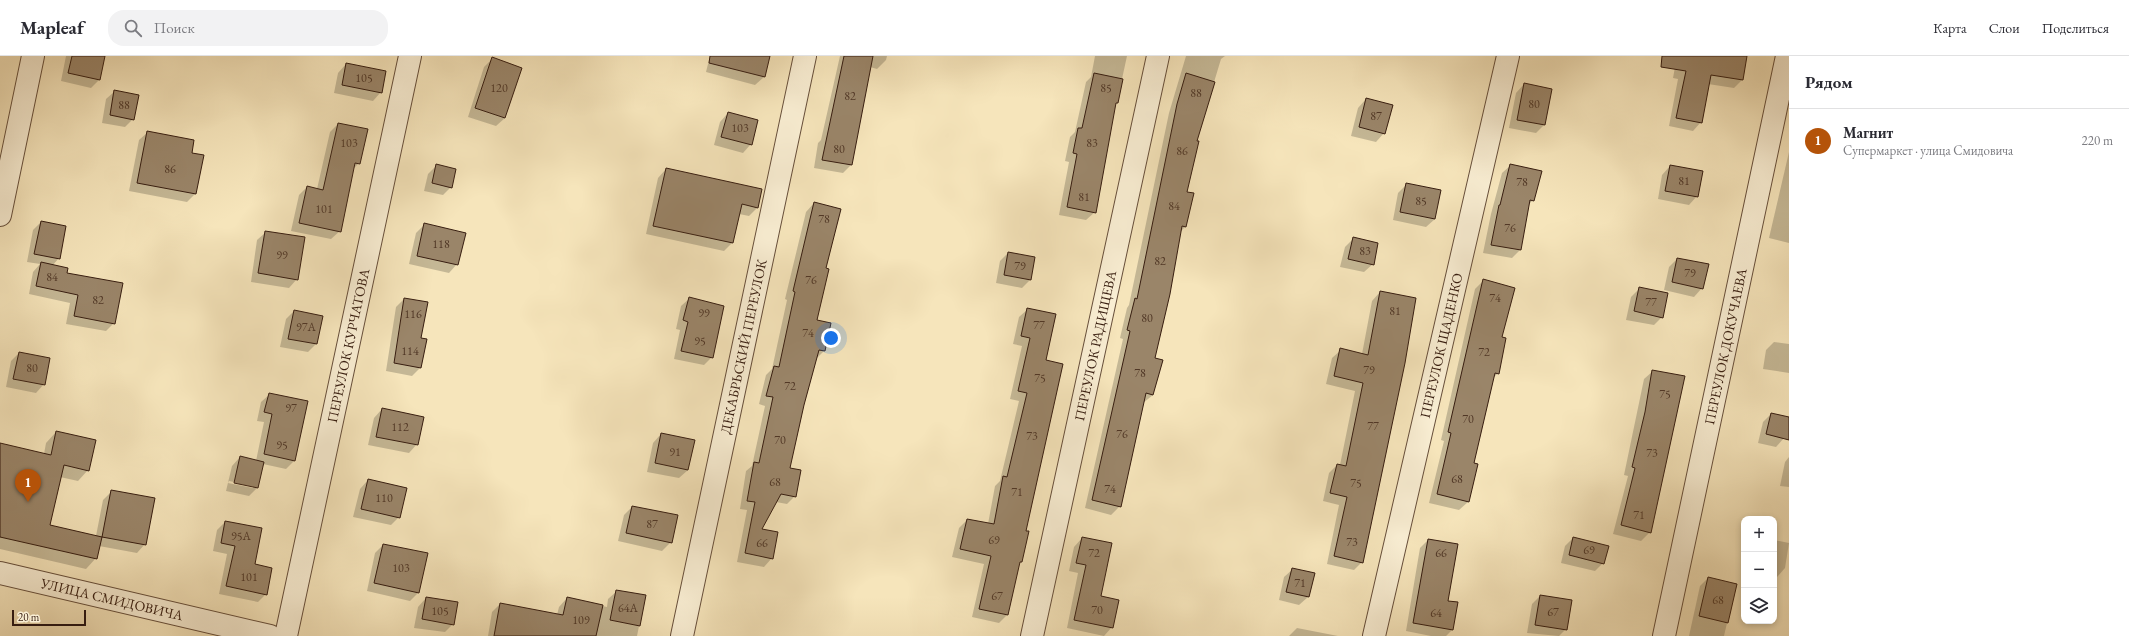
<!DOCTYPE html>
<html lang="ru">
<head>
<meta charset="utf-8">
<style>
	:root { --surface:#fff; --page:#f2f2f3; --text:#2b2b33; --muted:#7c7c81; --line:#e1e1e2; --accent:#b45309 }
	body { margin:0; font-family:"EB Garamond",serif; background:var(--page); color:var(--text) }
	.controls { position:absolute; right:12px; bottom:12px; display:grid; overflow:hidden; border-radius:8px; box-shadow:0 2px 6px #0003 }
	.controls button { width:36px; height:36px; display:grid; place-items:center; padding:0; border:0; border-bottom:1px solid var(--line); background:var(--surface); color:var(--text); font:20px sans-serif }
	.scale { position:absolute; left:12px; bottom:10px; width:74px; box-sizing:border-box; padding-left:4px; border:2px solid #371d10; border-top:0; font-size:11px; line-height:14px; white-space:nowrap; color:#371d10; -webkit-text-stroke:3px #f9eed3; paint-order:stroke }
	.you { position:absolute; left:831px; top:282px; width:14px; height:14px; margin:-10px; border:3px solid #fff; border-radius:50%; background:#1a73e8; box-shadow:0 0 0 6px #1a73e833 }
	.badge { display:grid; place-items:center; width:26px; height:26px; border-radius:50%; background:var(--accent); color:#fff; font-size:13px; font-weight:700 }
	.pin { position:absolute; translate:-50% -33px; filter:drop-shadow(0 1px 2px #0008) }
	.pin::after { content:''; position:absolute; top:21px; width:14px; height:12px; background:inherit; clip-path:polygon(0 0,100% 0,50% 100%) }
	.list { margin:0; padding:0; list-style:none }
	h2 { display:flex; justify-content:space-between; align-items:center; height:52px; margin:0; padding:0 16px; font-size:17px }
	h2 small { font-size:13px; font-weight:400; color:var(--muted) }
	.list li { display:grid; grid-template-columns:26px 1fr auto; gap:12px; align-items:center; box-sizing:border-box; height:64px; padding:0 16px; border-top:1px solid var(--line) }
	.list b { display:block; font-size:15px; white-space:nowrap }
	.list p { margin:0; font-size:13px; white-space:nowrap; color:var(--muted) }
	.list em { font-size:13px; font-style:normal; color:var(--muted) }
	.icon { flex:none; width:22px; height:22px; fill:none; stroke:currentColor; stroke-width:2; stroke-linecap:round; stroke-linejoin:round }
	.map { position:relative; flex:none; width:1789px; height:580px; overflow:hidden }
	header { display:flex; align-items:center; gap:24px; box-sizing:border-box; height:56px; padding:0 20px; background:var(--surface); border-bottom:1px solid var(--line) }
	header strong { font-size:19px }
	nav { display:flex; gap:22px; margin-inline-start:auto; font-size:14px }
	.search { width:280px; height:36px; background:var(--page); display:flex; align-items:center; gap:10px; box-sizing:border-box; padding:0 14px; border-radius:16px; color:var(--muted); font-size:15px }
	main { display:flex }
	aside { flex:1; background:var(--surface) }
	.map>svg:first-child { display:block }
	.shadow { fill:#0003; fill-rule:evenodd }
	.building { fill:#9a8569; stroke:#371d10 }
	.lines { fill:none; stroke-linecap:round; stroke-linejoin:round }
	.minor-casing { stroke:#674f3b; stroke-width:24 }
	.minor { stroke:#f9eed3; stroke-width:22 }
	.labels { text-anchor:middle; stroke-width:3; stroke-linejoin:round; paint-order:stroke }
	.number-label { font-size:12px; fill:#503726 }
	.street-label { font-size:14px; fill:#371d10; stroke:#f9eed3 }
</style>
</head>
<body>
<header>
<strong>Mapleaf</strong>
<div class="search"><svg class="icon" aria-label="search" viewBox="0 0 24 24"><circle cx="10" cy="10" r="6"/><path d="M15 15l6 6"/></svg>Поиск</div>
<nav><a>Карта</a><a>Слои</a><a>Поделиться</a></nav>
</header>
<main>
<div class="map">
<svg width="1789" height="580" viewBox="0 0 1789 580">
	<rect width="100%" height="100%" fill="#f6e5bb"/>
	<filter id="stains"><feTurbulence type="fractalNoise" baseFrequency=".005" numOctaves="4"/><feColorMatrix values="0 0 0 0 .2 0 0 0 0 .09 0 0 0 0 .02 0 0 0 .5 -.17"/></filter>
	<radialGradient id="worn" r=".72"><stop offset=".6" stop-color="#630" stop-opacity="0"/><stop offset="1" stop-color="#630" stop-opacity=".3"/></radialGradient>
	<g class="shadow">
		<polygon points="66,0 104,0 99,24 91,32 61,25"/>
		<polygon points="710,0 769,0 764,21 755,29 706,16"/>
		<polygon points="840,0 887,0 886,4 877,13 870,11 851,109 843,117 814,112 818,87 821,84"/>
		<polygon points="1095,0 1127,0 1117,46 1114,49 1095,156 1086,164 1059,159 1069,106 1065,105 1070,81 1075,76 1086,26 1091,21"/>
		<polygon points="1186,0 1225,0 1221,3 1196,86 1186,136 1185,171 1180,176 1154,302 1153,339 1143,347 1120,450 1111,459 1085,452 1123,283 1120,282 1127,252 1129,249 1169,57"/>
		<polygon points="1677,0 1746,0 1742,24 1734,32 1708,28 1701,66 1693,75 1669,70 1678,23 1673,22"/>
		<polygon points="492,3 505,62 496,70 468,61 484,11"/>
		<polygon points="346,8 381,36 373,45 334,37 338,17"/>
		<polygon points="1524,28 1544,69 1536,77 1509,72 1516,37"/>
		<polygon points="115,35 133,63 125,71 102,67 106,43"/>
		<polygon points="1366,43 1384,77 1376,86 1351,80 1358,52"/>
		<polygon points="728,57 751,88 743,97 714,89 720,66"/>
		<polygon points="338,68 359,107 353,113 340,175 331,183 291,175 299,139 307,131 317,133 330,76"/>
		<polygon points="148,76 190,98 195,138 187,146 129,135 139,84"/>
		<polygon points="1789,96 1789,187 1769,182"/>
		<polygon points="437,109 451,131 443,139 424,135 428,118"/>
		<polygon points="1511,109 1533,144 1528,149 1520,194 1512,202 1483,197 1491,158 1502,117"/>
		<polygon points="1670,110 1697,140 1689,149 1658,143 1662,119"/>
		<polygon points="666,113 757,152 749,160 739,158 732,187 724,195 646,178 658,122"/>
		<polygon points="1407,128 1435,163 1426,171 1393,164 1398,137"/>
		<polygon points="814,147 824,213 815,265 830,268 824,295 816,303 803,349 789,413 795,440 787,448 776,446 760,474 772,502 764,511 737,506 747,454 740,453 746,415 752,410 765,350 759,348 766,319 772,313 787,244 785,243 806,156"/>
		<polygon points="41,166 59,202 52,210 66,218 114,267 106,275 66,268 70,247 29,238 33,216 40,208 27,206 33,174"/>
		<polygon points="425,168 457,208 449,217 409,208 416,177"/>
		<polygon points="266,176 297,223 289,232 251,226 257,184"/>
		<polygon points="1354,182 1373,208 1364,216 1340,211 1345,191"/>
		<polygon points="1008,197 1030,224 1022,232 996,227 1000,205"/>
		<polygon points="1677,203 1702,232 1694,241 1664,234 1669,211"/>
		<polygon points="1483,225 1501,282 1498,317 1493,322 1473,408 1468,446 1459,454 1429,447 1444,385 1441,384 1475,233"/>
		<polygon points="1639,233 1662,261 1654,269 1626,264 1631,241"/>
		<polygon points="1380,236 1362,506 1354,514 1327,508 1339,449 1323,445 1329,417 1337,409 1340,409 1355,335 1326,328 1332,302 1341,294 1362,298 1372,245"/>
		<polygon points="690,242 712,301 704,309 674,303 680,274 676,273 681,250"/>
		<polygon points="404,243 420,283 426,284 420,312 412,320 386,315 396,251"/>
		<polygon points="1028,253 1045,305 1025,476 1027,476 1007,559 999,567 972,561 984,508 952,501 959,472 967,464 988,468 995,430 1000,425 1019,345 1010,343 1022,290 1013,288 1019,261"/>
		<polygon points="294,255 322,260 316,288 308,296 280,291 286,263"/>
		<polygon points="1774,286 1789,288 1789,317 1763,313 1766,294"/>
		<polygon points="19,297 44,328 36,337 6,331 11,305"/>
		<polygon points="1653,315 1650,476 1641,485 1613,478 1628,420 1624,419 1644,323"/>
		<path d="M270 338 294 405 286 413 263 408 257 432 249 440 226 435 232 410 240 401 256 405 264 366 257 365 261 346ZM229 425 253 430V432L228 427Z"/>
		<polygon points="382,353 417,388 409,397 368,389 374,362"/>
		<polygon points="1771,358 1789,362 1784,382 1776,391 1758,387 1763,366"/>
		<polygon points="56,376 88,414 78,425 60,421 49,470 96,480 103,444 112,435 145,488 137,497 99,490 96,502 86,513 0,493 0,388 44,398 46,387"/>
		<polygon points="661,378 688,414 679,422 647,416 653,387"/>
		<polygon points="1789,401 1789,431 1780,430 1785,406"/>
		<polygon points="368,424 399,461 391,469 353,461 360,433"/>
		<polygon points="632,451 671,486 662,495 618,485 624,459"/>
		<polygon points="225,466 254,509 266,538 258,546 219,538 227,498 213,495 217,474"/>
		<polygon points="1082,482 1099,541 1112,571 1104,580 1067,572 1078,517 1069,515 1074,491"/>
		<polygon points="1573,482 1603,507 1595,515 1561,507 1565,490"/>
		<polygon points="1428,484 1447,545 1457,547 1452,574 1446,580 1431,580 1406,575 1420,492"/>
		<polygon points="1774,484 1789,487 1785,512 1777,521 1774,520"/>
		<polygon points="383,489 418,537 410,545 367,535 375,497"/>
		<polygon points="1293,513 1308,541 1299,549 1279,544 1284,521"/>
		<polygon points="1708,522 1736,528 1724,580 1689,580 1700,530"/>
		<polygon points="617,535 645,540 637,580 488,580 492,556 500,548 557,559 559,551 567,542 607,551 608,543"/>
		<polygon points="1540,540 1566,573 1559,580 1527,577 1532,548"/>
		<polygon points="426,542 453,568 445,576 414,572 418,551"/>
		<polygon points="1297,572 1338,580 1289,580"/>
	</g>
	<g class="building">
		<polygon points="72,0 105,0 100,24 68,17"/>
		<polygon points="710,0 770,0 765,21 709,7"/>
		<polygon points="844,0 873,0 852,109 822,104"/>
		<polygon points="1662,0 1747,0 1743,24 1711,19 1702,67 1676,62 1686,15 1661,11"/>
		<polygon points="492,1 522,12 505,62 475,52"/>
		<polygon points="346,7 386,15 382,37 342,29"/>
		<polygon points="1094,17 1123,23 1118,47 1116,47 1096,157 1067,151 1077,98 1073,97 1078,72 1082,72"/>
		<polygon points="1186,17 1215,26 1197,85 1199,85 1187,136 1194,137 1186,171 1182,170 1170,238 1155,302 1163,304 1153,339 1146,337 1121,451 1092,444 1130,275 1127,274 1135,242 1137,243 1177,48"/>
		<polygon points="1524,27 1552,33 1545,69 1517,64"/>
		<polygon points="114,34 139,39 134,64 110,59"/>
		<polygon points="1366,42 1393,49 1385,78 1359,71"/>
		<polygon points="728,56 758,64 752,89 721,81"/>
		<polygon points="338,67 368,73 360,108 355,107 341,176 299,167 307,130 323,134"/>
		<polygon points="147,75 194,84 192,97 204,99 196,138 137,127"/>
		<polygon points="436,108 456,113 452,132 432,127"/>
		<polygon points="1510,108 1542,115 1534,145 1530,144 1521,194 1491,189 1499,149 1500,149"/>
		<polygon points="1670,109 1703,115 1698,141 1665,135"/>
		<polygon points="666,112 762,133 758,152 742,148 733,187 653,170"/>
		<polygon points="1406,127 1441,134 1435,163 1400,156"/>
		<polygon points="814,146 841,153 826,212 829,213 817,264 831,267 825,295 819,294 804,349 790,412 801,414 796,441 781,438 762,473 778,476 773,503 745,497 755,446 747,445 754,406 759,407 773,341 766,340 774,310 779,311 795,236 793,235"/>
		<polygon points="41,165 66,170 60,203 34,198"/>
		<polygon points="424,167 466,177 458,209 417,200"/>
		<polygon points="265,175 305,181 298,224 258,217"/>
		<polygon points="1353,181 1378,187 1374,209 1348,203"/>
		<polygon points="1008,196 1035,201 1031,224 1004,219"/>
		<polygon points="1677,202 1709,208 1703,233 1672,226"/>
		<polygon points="41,206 68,212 67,217 123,227 115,268 74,260 78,239 36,230"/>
		<polygon points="1483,223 1515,232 1502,281 1506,282 1499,318 1495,317 1474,407 1478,408 1469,446 1437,438 1451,377 1448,376"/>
		<polygon points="1639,231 1668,237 1663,262 1634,255"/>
		<polygon points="1380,235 1416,242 1405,307 1363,507 1334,500 1347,441 1330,437 1337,408 1346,410 1363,327 1334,320 1340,292 1368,299"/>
		<polygon points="689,241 724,250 713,302 681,295 688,266 683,264"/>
		<polygon points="404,242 428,246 421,282 427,283 421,312 394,307"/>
		<polygon points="1027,252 1056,258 1046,304 1063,308 1026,475 1029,475 1022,506 1020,506 1008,559 979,553 991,500 960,493 967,463 994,468 1003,420 1007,421 1027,337 1018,335 1030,282 1021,280"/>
		<polygon points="294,254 323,260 317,288 288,283"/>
		<polygon points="19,296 50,302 45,329 13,323"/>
		<polygon points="1652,314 1685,320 1651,477 1621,469 1635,412 1632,411 1645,356"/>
		<polygon points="269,337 308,345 295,405 264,398 272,358 264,356"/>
		<polygon points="382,352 424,361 418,389 376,381"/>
		<polygon points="1771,357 1789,361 1789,384 1766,378"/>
		<polygon points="56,375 96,384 89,415 64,409 50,469 102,481 97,503 0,481 0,387 51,399"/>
		<polygon points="661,377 695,384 688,414 655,407"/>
		<polygon points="240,400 264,406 258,432 234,427"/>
		<polygon points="368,423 407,432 400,462 361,453"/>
		<polygon points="111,434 155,442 146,489 102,481"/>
		<polygon points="632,450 678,459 672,487 626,477"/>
		<polygon points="225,465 262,472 255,508 272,512 267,539 226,530 235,490 221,487"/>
		<polygon points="1082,481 1112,487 1101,540 1119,544 1113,572 1074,564 1086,509 1076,507"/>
		<polygon points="1573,481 1609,490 1604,508 1569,499"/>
		<polygon points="1428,483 1458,488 1448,545 1458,546 1453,574 1413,567"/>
		<polygon points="383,488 428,497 419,537 374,527"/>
		<polygon points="1292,512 1315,517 1309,541 1286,536"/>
		<polygon points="1708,521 1737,528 1728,567 1699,560"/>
		<polygon points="616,534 646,539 640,570 610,564"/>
		<polygon points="1540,539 1572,544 1567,574 1535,569"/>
		<polygon points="426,541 458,546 454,569 422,563"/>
		<polygon points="567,541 603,549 596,580 494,580 500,547 563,559"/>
	</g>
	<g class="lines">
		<defs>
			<g id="minor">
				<polyline points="0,159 33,0"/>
				<path id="s1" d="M0 517 270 580"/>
				<path id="s2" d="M286 580 410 0"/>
				<path id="s3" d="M682 580 805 0"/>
				<path id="s4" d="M1032 580 1158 0"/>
				<path id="s5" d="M1374 580 1508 0"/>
				<path id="s6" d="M1664 580 1787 0"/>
			</g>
		</defs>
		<use href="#minor" class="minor-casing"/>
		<use href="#minor" class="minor"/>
	</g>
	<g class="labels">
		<g class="number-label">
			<text x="364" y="26">105</text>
			<text x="499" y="36">120</text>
			<text x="1106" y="36">85</text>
			<text x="1196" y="41">88</text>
			<text x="850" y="44">82</text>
			<text x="1534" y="52">80</text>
			<text x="124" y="53">88</text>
			<text x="1376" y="64">87</text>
			<text x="740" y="76">103</text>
			<text x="349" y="91">103</text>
			<text x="1092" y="91">83</text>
			<text x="839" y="97">80</text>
			<text x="1182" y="99">86</text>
			<text x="170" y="117">86</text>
			<text x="1684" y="129">81</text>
			<text x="1522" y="130">78</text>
			<text x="1084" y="145">81</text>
			<text x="1421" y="149">85</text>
			<text x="1174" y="154">84</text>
			<text x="324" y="157">101</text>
			<text x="824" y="167">78</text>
			<text x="1510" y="176">76</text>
			<text x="441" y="192">118</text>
			<text x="1365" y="199">83</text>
			<text x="282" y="203">99</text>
			<text x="1160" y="209">82</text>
			<text x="1020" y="214">79</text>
			<text x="1690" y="221">79</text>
			<text x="52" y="225">84</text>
			<text x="811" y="228">76</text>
			<text x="1495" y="246">74</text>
			<text x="98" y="248">82</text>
			<text x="1651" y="250">77</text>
			<text x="1395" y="259">81</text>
			<text x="704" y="261">99</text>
			<text x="413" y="262">116</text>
			<text x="1147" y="266">80</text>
			<text x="1039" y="273">77</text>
			<text x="306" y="275">97А</text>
			<text x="808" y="281">74</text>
			<text x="700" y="289">95</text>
			<text x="410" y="299">114</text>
			<text x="1484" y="300">72</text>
			<text x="32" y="316">80</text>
			<text x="1369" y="318">79</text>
			<text x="1140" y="321">78</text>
			<text x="1040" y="326">75</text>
			<text x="790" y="334">72</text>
			<text x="1665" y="342">75</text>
			<text x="291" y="356">97</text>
			<text x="1468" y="367">70</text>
			<text x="1373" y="374">77</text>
			<text x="400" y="375">112</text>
			<text x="1122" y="382">76</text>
			<text x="1032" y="384">73</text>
			<text x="780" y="388">70</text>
			<text x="282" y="393">95</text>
			<text x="675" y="400">91</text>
			<text x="1652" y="401">73</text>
			<text x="1457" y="427">68</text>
			<text x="775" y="430">68</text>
			<text x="1356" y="431">75</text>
			<text x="1110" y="437">74</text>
			<text x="1017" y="440">71</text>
			<text x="384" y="446">110</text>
			<text x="1639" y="463">71</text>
			<text x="652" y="472">87</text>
			<text x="241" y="484">95А</text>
			<text x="994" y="488">69</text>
			<text x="1352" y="490">73</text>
			<text x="762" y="491">66</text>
			<text x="1589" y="498">69</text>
			<text x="1094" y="501">72</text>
			<text x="1441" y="501">66</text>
			<text x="401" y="516">103</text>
			<text x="249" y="525">101</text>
			<text x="1300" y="531">71</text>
			<text x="997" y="544">67</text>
			<text x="1718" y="548">68</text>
			<text x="628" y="556">64А</text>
			<text x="1097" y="558">70</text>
			<text x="440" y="559">105</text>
			<text x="1553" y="560">67</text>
			<text x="1436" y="561">64</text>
			<text x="581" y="568">109</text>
		</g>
		<g class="street-label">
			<text dy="5" stroke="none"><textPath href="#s2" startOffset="297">ПЕРЕУЛОК КУРЧАТОВА</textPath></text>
			<text dy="5" stroke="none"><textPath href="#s3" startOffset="296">ДЕКАБРЬСКИЙ ПЕРЕУЛОК</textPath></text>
			<text dy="5" stroke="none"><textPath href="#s4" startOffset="297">ПЕРЕУЛОК РАДИЩЕВА</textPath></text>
			<text dy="5" stroke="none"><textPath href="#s5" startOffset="298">ПЕРЕУЛОК ЩАДЕНКО</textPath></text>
			<text dy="5" stroke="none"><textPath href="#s6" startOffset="296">ПЕРЕУЛОК ДОКУЧАЕВА</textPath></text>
			<text dy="5" stroke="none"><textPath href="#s1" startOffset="115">УЛИЦА СМИДОВИЧА</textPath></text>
		</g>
	</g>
	<rect width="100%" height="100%" filter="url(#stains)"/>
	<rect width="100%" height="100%" fill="url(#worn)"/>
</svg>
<div class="controls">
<button>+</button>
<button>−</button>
<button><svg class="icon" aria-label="layers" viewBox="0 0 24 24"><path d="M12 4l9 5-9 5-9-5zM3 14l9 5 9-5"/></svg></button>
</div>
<div class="scale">20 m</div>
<div class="you"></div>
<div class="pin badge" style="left:28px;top:446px">1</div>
</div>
<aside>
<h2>Рядом<small></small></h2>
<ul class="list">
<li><span class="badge">1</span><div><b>Магнит</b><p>Супермаркет · улица Смидовича</p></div><em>220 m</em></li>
</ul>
</aside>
</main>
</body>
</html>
